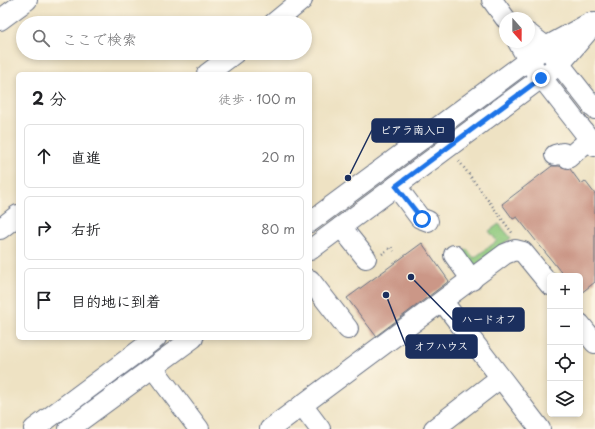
<!DOCTYPE html>
<html lang="ja">
<head>
<meta charset="utf-8">
<style>
	:root { --surface:#fff; --page:#f2f2f2; --text:#202124; --muted:#757577; --line:#e0e0e0 }
	body { margin:0; font-family:"Playpen Sans","Klee One",sans-serif; background:var(--page); color:var(--text) }
	.controls { position:absolute; right:12px; bottom:12px; display:grid; overflow:hidden; border-radius:6px; box-shadow:0 2px 6px #0003 }
	.controls button { width:36px; height:36px; display:grid; place-items:center; padding:0; border:0; border-bottom:1px solid var(--line); background:var(--surface); color:var(--text); font:20px sans-serif }
	.compass { position:absolute; left:499px; top:12px; width:36px; height:36px; border-radius:50%; background:var(--surface); box-shadow:0 2px 6px #0003; rotate:159deg }
	.stop { position:absolute; width:12px; height:12px; margin:-9px; border:3px solid #1a73e8; border-radius:50%; background:#fff }
	.stop.end { background:#1a73e8; border-color:#fff; box-shadow:0 1px 4px #0008 }
	.list { margin:0; padding:0; list-style:none }
	h2 { display:flex; justify-content:space-between; align-items:center; height:52px; margin:0; padding:0 16px; font-size:17px }
	h2 small { font-size:13px; font-weight:400; color:var(--muted) }
	.list li { display:grid; grid-template-columns:26px 1fr auto; gap:12px; align-items:center; box-sizing:border-box; height:64px; margin:0 8px 8px; padding:0 8px; border:1px solid var(--line); border-radius:6px }
	.list b { display:block; font-size:15px; white-space:nowrap }
	.list em { font-size:13px; font-style:normal; color:var(--muted) }
	.icon { flex:none; width:22px; height:22px; fill:none; stroke:currentColor; stroke-width:2; stroke-linecap:round; stroke-linejoin:round }
	.map { position:relative; flex:none; width:595px; height:429px; overflow:hidden }
	.search { position:absolute; background:var(--surface); box-shadow:0 2px 6px #0003; left:16px; top:16px; width:296px; height:44px; display:flex; align-items:center; gap:10px; box-sizing:border-box; padding:0 14px; border-radius:22px; color:var(--muted); font-size:15px }
	.panel { position:absolute; background:var(--surface); box-shadow:0 2px 6px #0003; left:16px; top:72px; width:296px; height:268px; border-radius:6px }
	.map>svg:first-child { display:block }
	.green { fill:#8ec97d; stroke:#547c6e }
	.building { fill:#cb9787 }
	.lines { fill:none; stroke-linecap:round; stroke-linejoin:round }
	.minor-casing { stroke:#656e81; stroke-width:22 }
	.path { stroke:#656e81; stroke-width:2.5; stroke-dasharray:1 3; stroke-linecap:butt }
	.minor { stroke:#fff; stroke-width:20 }
	.route { stroke:#1a73e8; stroke-width:5 }
	.leader { fill:none; stroke:#1b2f5e; stroke-width:1.5 }
	.callout-dot { fill:#1b2f5e; stroke:#fcf5e5; stroke-width:1.5 }
	.callout { fill:#1b2f5e; stroke:#1b2f5e; stroke-width:1.5 }
	.callout-label { font-size:11px; text-anchor:middle; font-weight:bold; fill:#fff }
</style>
</head>
<body>
<div class="map">
<svg width="595" height="429" viewBox="0 0 595 429">
	<rect width="100%" height="100%" fill="#fcf5e5"/>
	<filter id="ink" filterUnits="userSpaceOnUse"><feTurbulence type="fractalNoise" baseFrequency=".025" numOctaves="2"/><feDisplacementMap in="SourceGraphic" scale="8" xChannelSelector="R" yChannelSelector="G"/><feConvolveMatrix kernelMatrix="1 2 1 2 8 2 1 2 1" color-interpolation-filters="sRGB"/></filter>
	<filter id="wash" filterUnits="userSpaceOnUse"><feTurbulence type="fractalNoise" baseFrequency=".012" numOctaves="4" result="noise"/><feDisplacementMap in="SourceGraphic" scale="16" xChannelSelector="R" yChannelSelector="G"/><feGaussianBlur stdDeviation="0.9" result="paint"/><feColorMatrix in="noise" values="0 0 0 0 0 0 0 0 0 0 0 0 0 0 0 0 0 1.4 0 .05"/><feComposite in="paint" operator="in"/></filter>
	<g filter="url(#wash)">
		<rect width="100%" height="100%" fill="#eee2c3"/>
		<polygon class="green" points="499,224 511,238 472,268 461,254 467,249 474,258 497,241 489,231"/>
		<g id="blocks">
			<g class="building">
				<polygon points="552,166 559,166 570,169 581,184 585,181 595,194 595,282 580,294 580,276 564,276 517,217 513,219 502,204"/>
				<polygon points="422,243 449,281 376,336 347,298"/>
			</g>
		</g>
	</g>
	<g filter="url(#ink)">
		<use href="#blocks" fill-opacity="0" stroke="#656e81" stroke-width="1"/>
		<g class="lines">
			<defs>
				<g id="minor">
					<polyline points="492,0 505,18"/>
					<polyline points="0,20 27,0"/>
					<polyline points="274,23 302,0"/>
					<polyline points="529,34 546,47 595,109"/>
					<polyline points="518,42 528,60 595,146"/>
					<polyline points="207,74 235,53"/>
					<polyline points="555,155 563,153 568,158 590,139"/>
					<polyline points="396,186 420,218 428,221"/>
					<polyline points="310,222 546,47 590,23"/>
					<polyline points="341,227 366,258"/>
					<polyline points="0,229 18,215"/>
					<polyline points="310,250 560,64 595,23"/>
					<polyline points="454,255 472,280"/>
					<polyline points="310,280 348,329"/>
					<polyline points="443,302 540,429"/>
					<polyline points="580,324 595,343"/>
					<polyline points="153,368 199,429"/>
					<polyline points="302,405 320,429"/>
					<polyline points="34,429 156,338"/>
					<polyline points="69,429 193,338"/>
					<polyline points="270,429 505,254 515,250 523,252 550,285"/>
					<polyline points="434,429 500,378"/>
				</g>
			</defs>
			<use href="#minor" class="minor-casing"/>
			<g class="path">
				<polyline points="459,161 513,234"/>
				<polyline points="382,254 391,247 394,251"/>
			</g>
			<use href="#minor" class="minor"/>
		</g>
	</g>
	<g class="lines" filter="url(#ink)">
		<polyline class="route" points="422,219 396,186 541,78"/>
	</g>
	<path class="leader" d="M348 178L372 130M411 277L453 320M386 295L406 346"/>
	<g class="callout-dot">
		<circle cx="348" cy="178" r="4"/>
		<circle cx="411" cy="277" r="4"/>
		<circle cx="386" cy="295" r="4"/>
	</g>
	<g class="callout">
		<rect x="372" y="119" width="82" height="23" rx="4"/>
		<rect x="453" y="308" width="71" height="23" rx="4"/>
		<rect x="406" y="335" width="71" height="23" rx="4"/>
	</g>
	<g class="callout-label">
		<text x="413" y="134">ピアラ南入口</text>
		<text x="489" y="323">ハードオフ</text>
		<text x="441" y="350">オフハウス</text>
	</g>
</svg>
<div class="controls">
<button>+</button>
<button>−</button>
<button><svg class="icon" aria-label="locate" viewBox="0 0 24 24"><circle cx="12" cy="12" r="6"/><path d="M12 2v4M12 18v4M2 12h4M18 12h4"/></svg></button>
<button><svg class="icon" aria-label="layers" viewBox="0 0 24 24"><path d="M12 4l9 5-9 5-9-5zM3 14l9 5 9-5"/></svg></button>
</div>
<svg class="compass" viewBox="-18 -18 36 36"><path d="M0-13l5 13h-10z" fill="#e53935"/><path d="M0 13l5-13h-10z" fill="#757577"/></svg>
<div class="stop" style="left:422px;top:219px"></div>
<div class="stop end" style="left:541px;top:78px"></div>
<div class="search"><svg class="icon" aria-label="search" viewBox="0 0 24 24"><circle cx="10" cy="10" r="6"/><path d="M15 15l6 6"/></svg>ここで検索</div>
<section class="panel">
<h2>2 分<small>徒歩 · 100 m</small></h2>
<ul class="list">
<li><svg class="icon" aria-label="ahead" viewBox="0 0 24 24"><path d="M12 20V5M6 11l6-6 6 6"/></svg><div><b>直進</b></div><em>20 m</em></li>
<li><svg class="icon" aria-label="right" viewBox="0 0 24 24"><path d="M7 20v-9h11M14 6l5 5-5 5"/></svg><div><b>右折</b></div><em>80 m</em></li>
<li><svg class="icon" aria-label="arrive" viewBox="0 0 24 24"><path d="M6 21V4h12l-3 4 3 4H6"/></svg><div><b>目的地に到着</b></div></li>
</ul>
</section>
</div>
</body>
</html>
